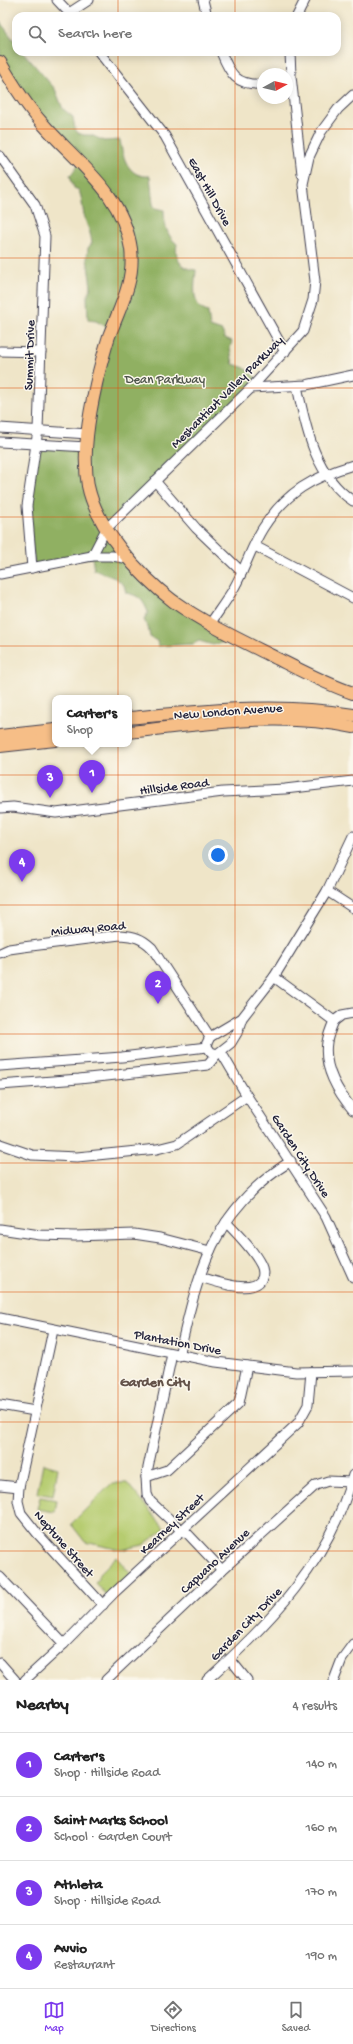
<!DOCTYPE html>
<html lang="en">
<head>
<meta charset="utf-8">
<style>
	:root { --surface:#fff; --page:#f2f2f2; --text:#222; --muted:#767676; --line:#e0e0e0; --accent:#7c3aed }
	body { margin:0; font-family:"Gochi Hand",sans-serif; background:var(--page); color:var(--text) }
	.compass { position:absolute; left:257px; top:68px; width:36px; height:36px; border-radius:50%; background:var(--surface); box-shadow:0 2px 10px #0003; rotate:82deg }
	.you { position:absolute; left:218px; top:855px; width:14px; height:14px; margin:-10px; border:3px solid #fff; border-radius:50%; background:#1a73e8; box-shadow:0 0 0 6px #1a73e833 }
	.badge { display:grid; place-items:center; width:26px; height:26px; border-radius:50%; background:var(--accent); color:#fff; font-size:13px; font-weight:700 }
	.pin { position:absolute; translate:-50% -33px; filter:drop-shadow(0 1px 2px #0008) }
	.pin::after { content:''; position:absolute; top:21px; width:14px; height:12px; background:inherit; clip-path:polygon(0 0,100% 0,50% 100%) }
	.popup { position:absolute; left:52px; top:695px; width:80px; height:52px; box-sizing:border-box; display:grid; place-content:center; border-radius:8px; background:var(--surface); filter:drop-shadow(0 1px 3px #0005); font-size:13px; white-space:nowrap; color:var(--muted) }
	.popup b { font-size:15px; color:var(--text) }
	.popup::after { content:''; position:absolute; left:50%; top:100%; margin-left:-8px; border:8px solid transparent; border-top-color:var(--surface) }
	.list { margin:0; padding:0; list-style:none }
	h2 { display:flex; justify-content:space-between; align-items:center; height:52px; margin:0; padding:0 16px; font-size:17px }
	h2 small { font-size:13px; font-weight:400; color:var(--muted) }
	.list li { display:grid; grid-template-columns:26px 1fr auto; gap:12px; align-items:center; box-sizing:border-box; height:64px; padding:0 16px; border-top:1px solid var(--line) }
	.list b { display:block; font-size:15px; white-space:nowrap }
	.list p { margin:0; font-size:13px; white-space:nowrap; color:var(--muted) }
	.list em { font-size:13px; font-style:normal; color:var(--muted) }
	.icon { flex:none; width:22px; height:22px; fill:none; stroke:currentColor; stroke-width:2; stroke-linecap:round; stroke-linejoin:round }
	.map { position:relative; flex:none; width:353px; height:1680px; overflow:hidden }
	.search { position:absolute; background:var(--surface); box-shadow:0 2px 10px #0003; left:12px; right:12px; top:12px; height:44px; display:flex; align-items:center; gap:10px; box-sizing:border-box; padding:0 14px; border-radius:12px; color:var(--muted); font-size:15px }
	.sheet { height:308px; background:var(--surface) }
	nav { display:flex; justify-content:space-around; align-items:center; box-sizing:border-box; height:56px; border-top:1px solid var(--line); background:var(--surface); font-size:11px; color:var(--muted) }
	nav a { display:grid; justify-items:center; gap:2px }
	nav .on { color:var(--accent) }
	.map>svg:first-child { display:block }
	.green { fill:#b6cc70; stroke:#6c7756 }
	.forest { fill:#90b062; stroke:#59694e }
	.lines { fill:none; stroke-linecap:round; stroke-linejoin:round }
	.minor-casing { stroke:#413f50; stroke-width:11 }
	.major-casing { stroke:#413f50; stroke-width:14 }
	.minor { stroke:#fff; stroke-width:9 }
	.major { stroke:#f6be87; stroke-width:12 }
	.grid { fill:none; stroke:#de560e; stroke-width:1; stroke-opacity:0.55 }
	.labels { text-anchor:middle; stroke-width:3; stroke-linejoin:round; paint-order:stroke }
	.street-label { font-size:13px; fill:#22223b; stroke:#fbf7ec }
	.park-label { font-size:13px; fill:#4e554b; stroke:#fbf7ec }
	.neighbourhood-label { font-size:14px; font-weight:bold; fill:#635249; stroke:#fbf7ec }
</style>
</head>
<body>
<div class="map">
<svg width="353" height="1680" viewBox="0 0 353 1680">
	<rect width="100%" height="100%" fill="#fbf7ec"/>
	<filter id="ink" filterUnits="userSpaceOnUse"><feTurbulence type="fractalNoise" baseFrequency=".025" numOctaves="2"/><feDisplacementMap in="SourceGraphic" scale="8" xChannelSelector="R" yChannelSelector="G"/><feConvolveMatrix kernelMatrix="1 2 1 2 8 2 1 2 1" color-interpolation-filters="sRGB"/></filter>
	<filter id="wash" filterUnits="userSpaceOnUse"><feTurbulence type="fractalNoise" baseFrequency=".012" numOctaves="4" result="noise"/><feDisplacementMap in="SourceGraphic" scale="16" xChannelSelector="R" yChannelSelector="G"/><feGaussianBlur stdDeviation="0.9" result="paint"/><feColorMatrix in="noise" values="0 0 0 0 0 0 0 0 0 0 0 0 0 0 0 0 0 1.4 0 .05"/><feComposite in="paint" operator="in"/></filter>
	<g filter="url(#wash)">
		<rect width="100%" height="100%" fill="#efe5c8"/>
		<g class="green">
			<polygon points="43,1464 58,1468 53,1496 37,1493"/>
			<polygon points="112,1483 127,1483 165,1529 143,1545 121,1550 85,1542 71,1524"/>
			<polygon points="40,1497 57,1500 55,1512 37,1509"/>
			<polygon points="116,1557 131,1574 107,1596 95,1583 99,1579 99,1574"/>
		</g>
		<path class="forest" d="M0 22 16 43V52H23L55 89 63 109 73 117 75 129 78 133 84 135H91L104 141 120 140C123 158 128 178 150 176L153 204 155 208 164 210C164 223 166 235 177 244 174 259 181 269 196 270 195 284 190 307 208 312L210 327 222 331 225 338 232 341 230 348 233 364 245 368 259 381 107 529 144 574 227 634 224 642 213 645 199 641 193 644 158 646 157 641 150 637 148 627 144 620 148 612C143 600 139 595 126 593L124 585 115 578 94 570 92 557 35 567 28 518 36 447H85L112 330 96 321 88 320 87 297 91 287 87 258 88 248 92 243C91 235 89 230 86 222 82 212 83 200 79 190L74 188 70 176 80 162 49 131 0 61Z"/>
	</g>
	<g filter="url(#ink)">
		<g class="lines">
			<defs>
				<g id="minor">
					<polyline points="57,0 72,16"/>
					<polyline points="203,0 207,16"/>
					<polyline points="69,13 89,0"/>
					<polyline points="297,16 305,0"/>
					<polyline points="99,52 165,136 285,352"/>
					<path d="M221 52C230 74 236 86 263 84"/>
					<polyline points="290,52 291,76 302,174"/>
					<polyline points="0,156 35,205 45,236 38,430 27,506 32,568"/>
					<polyline points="0,351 41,352"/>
					<path d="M297 386C306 429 315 476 353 501"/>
					<polyline points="251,388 306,385 353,375"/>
					<polyline points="0,428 88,434"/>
					<polyline points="0,442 87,447"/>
					<polyline points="155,481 196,528 242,572"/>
					<polyline points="255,546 353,598"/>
					<polyline points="92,556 106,529 251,388 303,331 313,300 315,281 303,184 309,157 321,132 338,109 353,95"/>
					<polyline points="0,574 92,556 112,556 130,559"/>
					<path d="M210 624C218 612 227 600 234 588 245 569 252 545 263 528 286 492 313 477 353 465"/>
					<polyline points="0,808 13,807 56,813 223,792 285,789 353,781"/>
					<polyline points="327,891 353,908"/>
					<path d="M0 953 9 949 23 947 120 935C134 936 142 938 152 948L210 1037"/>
					<path d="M274 977 334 1021C331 1028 328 1035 327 1042 323 1068 337 1091 353 1110"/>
					<polyline points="242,1018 210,1037 206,1045 211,1052 217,1054 231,1043 237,1033 242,1018 274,977 327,891 353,836"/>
					<polyline points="334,1021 342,1015 353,1013"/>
					<polyline points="221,1052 247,1096 326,1217 353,1277"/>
					<polyline points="0,1066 122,1057 207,1047"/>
					<polyline points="0,1085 79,1079 208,1065 217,1054"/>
					<polyline points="0,1144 32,1155 77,1157 157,1149 177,1144 247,1096"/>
					<polyline points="0,1229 40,1235 75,1236 134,1234 160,1238 210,1251"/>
					<path d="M200 1277C214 1281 251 1295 261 1280 264 1276 263 1269 261 1265 253 1249 238 1235 226 1222"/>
					<polyline points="0,1318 216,1362 296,1372 353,1371"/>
					<polyline points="53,1330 19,1487 18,1501 21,1513 37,1533 103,1605"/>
					<polyline points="172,1354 146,1477 147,1494 150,1501 182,1531 187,1533 222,1570"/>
					<path d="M179 1356C198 1272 213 1209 291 1161"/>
					<polyline points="0,1405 35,1411"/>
					<polyline points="146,1477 167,1470 239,1403 247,1366"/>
					<polyline points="0,1485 19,1487"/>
					<polyline points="0,1577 64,1644"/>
					<polyline points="230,1659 247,1680"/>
					<polyline points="0,1663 15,1680"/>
					<polyline points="25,1680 64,1644 114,1593 298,1423 308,1405 311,1372"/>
					<polyline points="106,1680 222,1570 316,1485 328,1481 351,1482"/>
					<path d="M207 1680C272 1621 329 1562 353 1475"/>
					<polyline points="334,1680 342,1659 353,1644"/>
				</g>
				<g id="major">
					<path d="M0 62C12 83 26 105 42 123 77 163 123 193 131 249 135 281 120 307 109 336 104 352 100 367 96 384 89 416 82 454 88 486 97 529 139 575 173 601 204 623 240 640 274 657 300 670 326 684 353 693"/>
					<path d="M129 718C203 711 279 702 353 715"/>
					<path d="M129 732C203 724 279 711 353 727"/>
					<polyline points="0,736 55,730"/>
					<polyline points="0,746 55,740"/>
				</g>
			</defs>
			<use href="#minor" class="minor-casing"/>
			<use href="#major" class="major-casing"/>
			<use href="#minor" class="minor"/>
			<use href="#major" class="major"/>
		</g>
	</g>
	<path class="grid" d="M118 0V16M235 0V16M118 52V1680M235 52V1680M0 129H353M0 258H353M0 388H353M0 517H353M0 646H353M0 775H353M0 905H353M0 1034H353M0 1163H353M0 1292H353M0 1422H353M0 1551H353"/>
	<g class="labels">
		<g class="street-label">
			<text transform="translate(211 191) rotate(61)" y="5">East Hill Drive</text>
			<text transform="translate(28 355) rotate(-88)" y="5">Summit Drive</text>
			<text transform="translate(226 391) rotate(-45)" y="5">Meshanticut Valley Parkway</text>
			<text transform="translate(228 710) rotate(-4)" y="5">New London Avenue</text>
			<text transform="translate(174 785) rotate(-7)" y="5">Hillside Road</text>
			<text transform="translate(88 927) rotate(-5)" y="5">Midway Road</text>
			<text transform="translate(302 1155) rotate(57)" y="5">Garden City Drive</text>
			<text transform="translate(178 1341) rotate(11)" y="5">Plantation Drive</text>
			<text transform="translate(171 1523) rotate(-43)" y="5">Kearney Street</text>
			<text transform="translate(65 1543) rotate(49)" y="5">Neptune Street</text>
			<text transform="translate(214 1560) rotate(-43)" y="5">Capuano Avenue</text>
			<text transform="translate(245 1623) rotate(-46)" y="5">Garden City Drive</text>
		</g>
		<g class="park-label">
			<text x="165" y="383">Dean Parkway</text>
		</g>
		<g class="neighbourhood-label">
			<text x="155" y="1386">Garden City</text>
		</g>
	</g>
</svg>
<svg class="compass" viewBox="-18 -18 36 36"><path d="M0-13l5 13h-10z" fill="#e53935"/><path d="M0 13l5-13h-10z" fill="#767676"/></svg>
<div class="you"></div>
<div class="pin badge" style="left:92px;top:793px">1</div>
<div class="popup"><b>Carter's</b>Shop</div>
<div class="pin badge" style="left:158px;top:1004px">2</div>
<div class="pin badge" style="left:50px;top:798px">3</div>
<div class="pin badge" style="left:22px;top:882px">4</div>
<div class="search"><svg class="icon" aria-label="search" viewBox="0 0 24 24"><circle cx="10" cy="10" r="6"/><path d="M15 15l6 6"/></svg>Search here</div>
</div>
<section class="sheet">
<h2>Nearby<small>4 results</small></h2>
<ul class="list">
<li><span class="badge">1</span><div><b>Carter's</b><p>Shop · Hillside Road</p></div><em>140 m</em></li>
<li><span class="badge">2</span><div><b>Saint Marks School</b><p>School · Garden Court</p></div><em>160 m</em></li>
<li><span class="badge">3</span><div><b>Athleta</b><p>Shop · Hillside Road</p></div><em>170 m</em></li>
<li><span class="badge">4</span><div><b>Avvio</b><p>Restaurant</p></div><em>190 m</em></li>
</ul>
</section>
<nav>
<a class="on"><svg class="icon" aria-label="map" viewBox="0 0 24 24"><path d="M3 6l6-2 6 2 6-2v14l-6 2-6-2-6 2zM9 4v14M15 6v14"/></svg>Map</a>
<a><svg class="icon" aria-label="directions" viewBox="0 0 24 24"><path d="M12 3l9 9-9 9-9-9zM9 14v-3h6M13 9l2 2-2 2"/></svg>Directions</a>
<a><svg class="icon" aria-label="saved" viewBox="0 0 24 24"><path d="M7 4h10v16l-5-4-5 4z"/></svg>Saved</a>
</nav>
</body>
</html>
